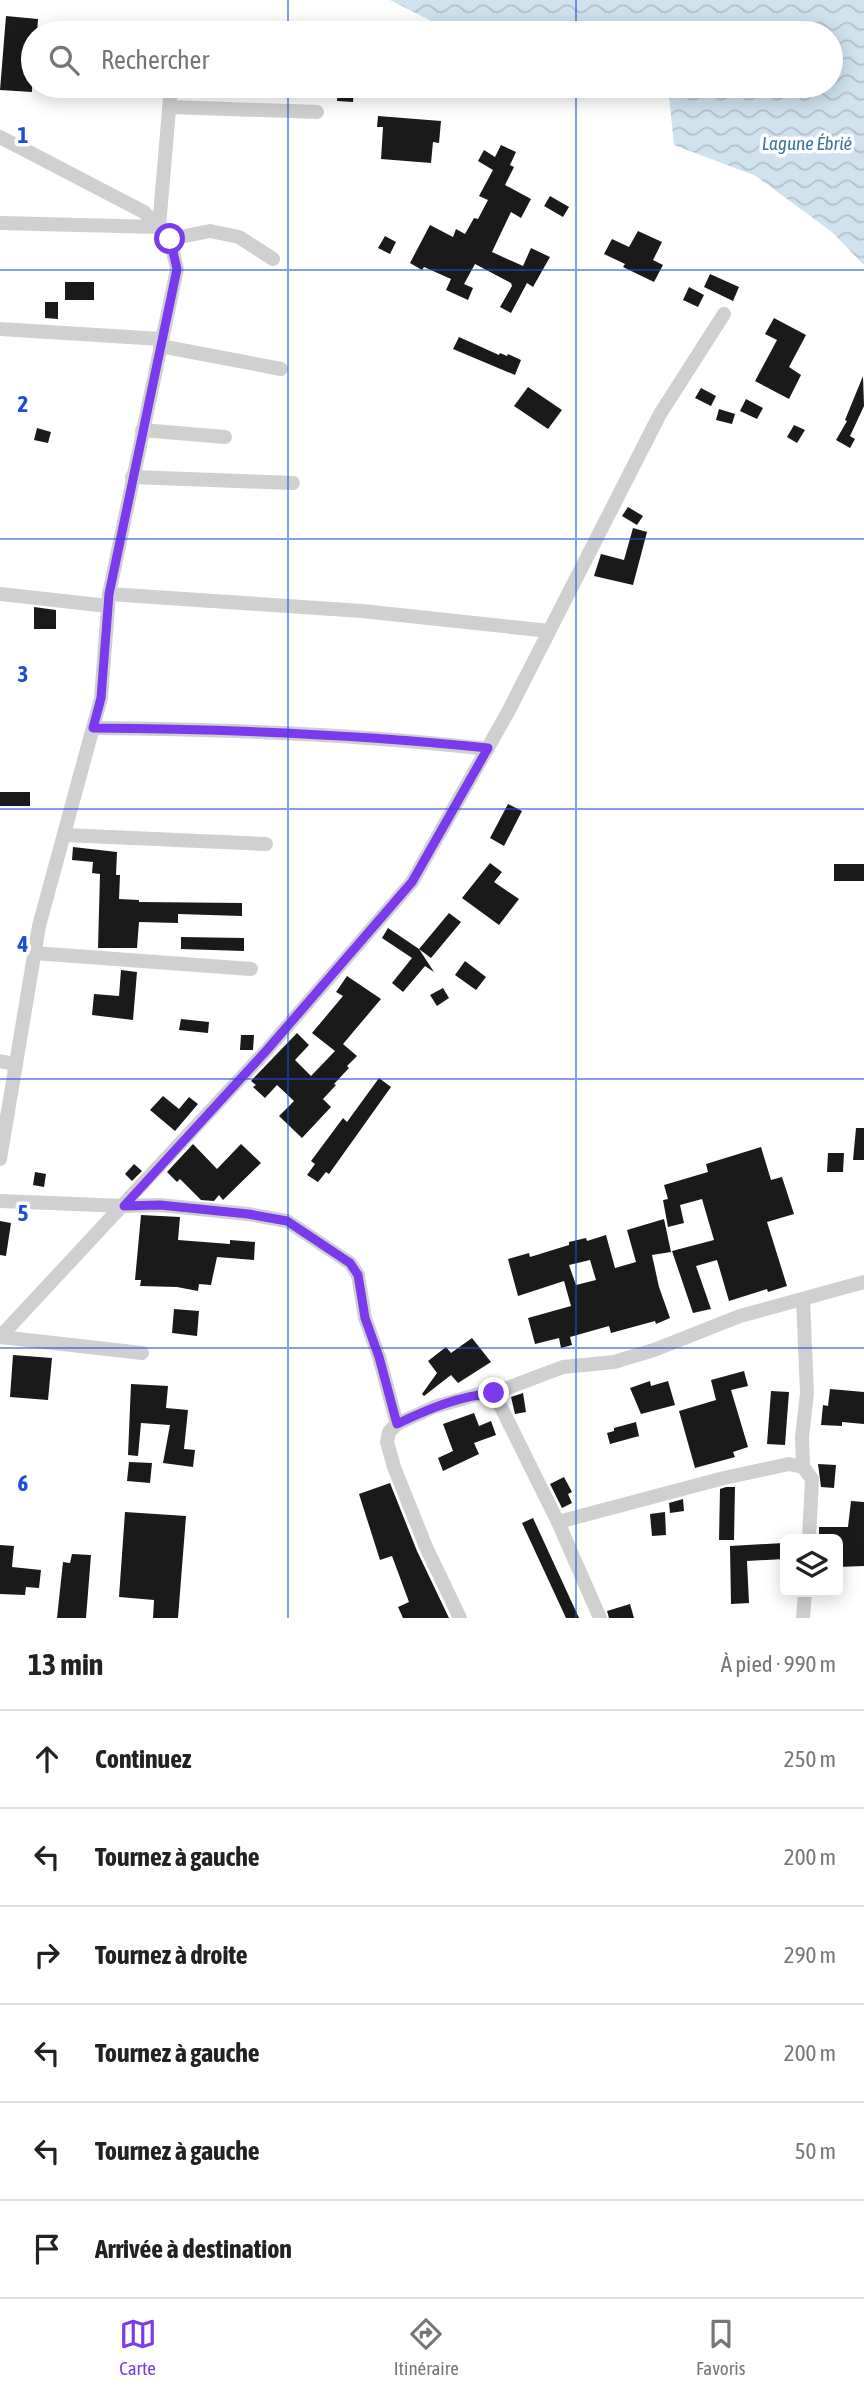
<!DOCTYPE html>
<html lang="fr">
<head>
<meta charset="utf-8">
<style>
	:root { --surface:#fff; --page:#f6f6f6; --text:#222; --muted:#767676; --line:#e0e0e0; --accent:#7c3aed }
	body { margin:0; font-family:"Asap Condensed",sans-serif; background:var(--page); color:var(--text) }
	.controls { position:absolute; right:21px; bottom:21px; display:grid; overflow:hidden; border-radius:10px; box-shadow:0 4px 18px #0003 }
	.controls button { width:63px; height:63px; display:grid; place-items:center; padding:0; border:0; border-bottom:2px solid var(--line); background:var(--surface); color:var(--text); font:35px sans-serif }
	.stop { position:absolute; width:21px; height:21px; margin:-16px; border:5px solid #7c3aed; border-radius:50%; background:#fff }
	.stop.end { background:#7c3aed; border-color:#fff; box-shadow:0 2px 7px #0008 }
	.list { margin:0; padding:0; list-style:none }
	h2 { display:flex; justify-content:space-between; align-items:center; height:91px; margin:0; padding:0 28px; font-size:30px }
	h2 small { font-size:23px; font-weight:400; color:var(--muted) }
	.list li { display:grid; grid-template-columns:46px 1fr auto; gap:21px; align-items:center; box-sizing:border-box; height:98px; padding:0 28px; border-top:2px solid var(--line) }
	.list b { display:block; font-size:26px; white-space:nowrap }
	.list em { font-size:23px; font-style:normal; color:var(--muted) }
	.icon { flex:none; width:38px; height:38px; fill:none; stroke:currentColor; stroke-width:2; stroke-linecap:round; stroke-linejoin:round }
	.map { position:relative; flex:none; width:864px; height:1618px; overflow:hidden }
	.search { position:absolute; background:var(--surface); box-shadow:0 4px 18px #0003; left:21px; right:21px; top:21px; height:77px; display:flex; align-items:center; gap:18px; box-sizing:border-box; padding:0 24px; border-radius:38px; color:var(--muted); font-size:26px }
	.sheet { height:679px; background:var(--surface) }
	nav { display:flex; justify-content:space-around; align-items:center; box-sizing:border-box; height:98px; border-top:2px solid var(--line); background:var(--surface); font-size:19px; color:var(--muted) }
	nav a { display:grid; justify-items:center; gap:4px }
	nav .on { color:var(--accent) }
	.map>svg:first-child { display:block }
	.water { fill:url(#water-waves) }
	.building { fill:#1a1a1a; fill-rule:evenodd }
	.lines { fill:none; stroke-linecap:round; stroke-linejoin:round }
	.minor { stroke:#d0d0d0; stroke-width:14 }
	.route { stroke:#7c3aed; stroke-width:9 }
	.grid { fill:none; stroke:#1d4ed8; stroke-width:2; stroke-opacity:0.55 }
	.labels { text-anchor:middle; stroke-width:7; stroke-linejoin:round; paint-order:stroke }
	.water-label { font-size:19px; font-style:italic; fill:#3f7597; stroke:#fff }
	.grid-label { font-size:23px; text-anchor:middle; font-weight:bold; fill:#1d4ed8; stroke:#fff; stroke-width:7; stroke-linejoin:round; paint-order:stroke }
</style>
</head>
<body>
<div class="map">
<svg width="864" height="1618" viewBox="0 0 864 1618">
	<defs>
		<pattern id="water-waves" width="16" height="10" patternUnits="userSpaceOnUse" patternTransform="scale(1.75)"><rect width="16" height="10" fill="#cfe2ee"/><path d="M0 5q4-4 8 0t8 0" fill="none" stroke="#b2c2cd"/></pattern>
	</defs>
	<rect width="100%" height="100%" fill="#fff"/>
	<polygon class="water" points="390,0 864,0 864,265 832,232 756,176 674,145 668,86 831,86 831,33 455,33"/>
	<g class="building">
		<polygon points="6,16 38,19 37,33 33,33 32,92 0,90"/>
		<polygon points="338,86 354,86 353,102 337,101"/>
		<polygon points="378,116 441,121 439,143 433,142 431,163 381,159 383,127 377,127"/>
		<polygon points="501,145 516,152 510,165 514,167 505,185 531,199 521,218 511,212 492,252 523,266 531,248 550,257 533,287 527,283 511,313 500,307 512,286 511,283 475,264 464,284 473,288 468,300 446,290 451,279 424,267 422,270 410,263 430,225 453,237 456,229 465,234 474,218 478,219 488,200 479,196 493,170 478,161 484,150 495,157"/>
		<polygon points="550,196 569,207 563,217 544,206"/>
		<polygon points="638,231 662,242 653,260 663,265 654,282 623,267 625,264 604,254 612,239 629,247"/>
		<polygon points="385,236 396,242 390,254 378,248"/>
		<polygon points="710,274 739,287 733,301 704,287"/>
		<rect x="65" y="282" width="29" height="18"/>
		<polygon points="689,287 704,295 698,307 683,300"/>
		<polygon points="45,302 58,302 58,319 45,318"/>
		<polygon points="774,318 806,335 789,367 801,375 789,399 755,381 777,340 765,334"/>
		<polygon points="459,337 499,355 500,353 507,356 508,354 521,360 515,375 453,349"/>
		<polygon points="863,376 864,406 850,436 855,439 850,448 836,440 847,421 845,420"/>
		<polygon points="528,387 562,410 548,429 514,406"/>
		<polygon points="701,388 716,396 711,406 695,398"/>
		<polygon points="746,399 763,408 757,419 740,411"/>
		<polygon points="719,409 735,414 732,424 716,420"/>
		<polygon points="794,425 805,430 797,443 787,437"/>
		<polygon points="37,428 51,432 48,443 34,440"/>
		<polygon points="628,507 643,516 637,525 622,516"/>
		<polygon points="633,528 647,532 633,585 594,576 601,554 624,560"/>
		<polygon points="34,607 56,610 56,629 34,629"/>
		<rect x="0" y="792" width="30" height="14"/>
		<polygon points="508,804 522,811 504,846 490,838"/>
		<polygon points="73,847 117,852 116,875 120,875 119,899 139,900 139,902 242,903 242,916 178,914 178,923 139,922 137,948 98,948 100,874 92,873 93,862 72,860"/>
		<polygon points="490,863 502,872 494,882 519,899 499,925 462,898"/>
		<rect x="834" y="864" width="30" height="17"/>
		<polygon points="449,913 461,922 431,958 419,949 434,972 425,966 403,992 392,983 412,958 382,938 388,928 419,949"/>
		<polygon points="181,937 244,938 244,951 181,949"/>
		<polygon points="465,961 486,977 476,990 455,975"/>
		<polygon points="121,970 137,972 133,1020 92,1015 94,994 119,996"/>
		<polygon points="347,976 381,999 343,1044 357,1056 347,1066 349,1068 334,1084 336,1085 323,1099 331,1107 302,1138 279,1116 294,1101 277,1085 265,1098 253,1087 256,1085 251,1081 297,1033 309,1045 295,1060 311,1076 335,1051 312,1033 343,996 336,992"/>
		<polygon points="443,988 449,998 437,1006 430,995"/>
		<polygon points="181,1019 209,1022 208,1033 179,1030"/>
		<polygon points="241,1035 254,1035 253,1050 240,1050"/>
		<polygon points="379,1078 391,1087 329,1174 326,1172 318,1182 307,1175 315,1164 311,1161 343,1118 347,1122"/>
		<polygon points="163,1096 179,1109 189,1097 198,1104 175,1131 150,1110"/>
		<polygon points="856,1128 864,1128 864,1160 853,1160"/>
		<polygon points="193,1144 217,1169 241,1144 261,1163 223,1200 219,1195 214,1201 201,1200 180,1179 177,1182 167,1172"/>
		<polygon points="761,1147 771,1180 782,1177 794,1214 767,1222 787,1286 768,1292 767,1289 729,1301 717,1260 696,1266 711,1309 693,1313 672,1251 714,1240 702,1199 680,1205 684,1223 668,1227 663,1200 668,1199 664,1185 708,1172 706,1164"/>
		<polygon points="828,1153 844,1153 843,1172 827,1172"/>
		<polygon points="134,1164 142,1171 132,1181 125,1174"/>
		<polygon points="35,1172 46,1174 44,1187 33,1185"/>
		<polygon points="141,1215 180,1217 178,1240 230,1244 230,1240 255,1242 254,1260 217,1257 211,1285 199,1284 198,1291 177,1287 140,1286 141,1280 135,1280"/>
		<path d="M664 1219 671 1252 652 1255 659 1287 670 1318 656 1324 655 1321 611 1333 609 1326 570 1337 572 1345 561 1348 559 1338 535 1344 528 1318 571 1306 564 1281 518 1296 508 1259 529 1253 530 1257 569 1245V1242L586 1238 587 1241 606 1235 615 1268 636 1262 627 1230ZM590 1260 596 1280 576 1285 569 1265Z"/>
		<polygon points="0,1221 11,1223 6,1256 0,1255"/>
		<polygon points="174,1309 199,1311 197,1336 172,1333"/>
		<polygon points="472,1338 491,1362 458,1383 451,1375 424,1396 422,1394 437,1373 428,1361 446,1347 451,1353"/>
		<polygon points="13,1355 52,1358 48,1400 10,1397"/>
		<polygon points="744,1371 748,1386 731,1390 748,1447 733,1452 735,1457 695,1468 679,1411 716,1400 711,1380"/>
		<polygon points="650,1381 651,1386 668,1381 675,1405 641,1414 630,1388"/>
		<polygon points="131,1384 168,1386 166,1408 188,1410 184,1449 195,1450 193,1467 163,1463 170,1425 141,1423 138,1456 128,1455"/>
		<polygon points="830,1389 864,1392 864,1424 842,1422 842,1426 821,1425 823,1405 828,1406"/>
		<polygon points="771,1391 789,1392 785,1445 767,1444"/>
		<polygon points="523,1393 526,1412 515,1414 511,1397"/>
		<polygon points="474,1413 479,1426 491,1421 496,1435 474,1443 479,1454 443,1471 438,1458 453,1451 443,1424"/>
		<polygon points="636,1422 639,1436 610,1444 607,1433 614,1431 614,1428"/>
		<polygon points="129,1462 152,1463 150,1483 127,1481"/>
		<polygon points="818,1464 836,1465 834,1488 821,1487"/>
		<polygon points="564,1477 572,1492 568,1494 572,1503 562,1508 550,1484"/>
		<polygon points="390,1483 417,1551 449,1618 403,1618 398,1607 409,1602 392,1556 380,1560 359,1494"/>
		<polygon points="726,1487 735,1487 734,1540 719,1540 720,1489"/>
		<polygon points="683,1499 684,1511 670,1513 669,1503"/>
		<polygon points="851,1501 864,1502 864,1566 838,1567 838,1539 819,1539 819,1527 848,1527"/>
		<polygon points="125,1512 186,1516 178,1618 153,1618 154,1600 119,1597"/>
		<polygon points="665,1512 666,1535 652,1536 650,1514"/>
		<polygon points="533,1518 579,1618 566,1618 522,1523"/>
		<polygon points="784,1543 784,1559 747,1561 749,1603 731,1604 730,1546"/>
		<polygon points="0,1545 14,1546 12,1567 41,1570 39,1588 26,1587 25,1595 0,1594"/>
		<polygon points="72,1554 91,1555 86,1618 57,1618 63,1562 70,1563"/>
		<polygon points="630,1604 634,1618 609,1618 607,1611"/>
	</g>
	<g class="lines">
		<g class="minor">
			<polyline points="172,33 172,29"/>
			<polyline points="171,107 317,112"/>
			<polyline points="0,137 144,212 170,239 177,269 109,594 101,698 39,926 0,1159"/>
			<polyline points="0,223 159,227 171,86"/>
			<polyline points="170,239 210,231 239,237 273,259"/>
			<polyline points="0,329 161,339"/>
			<polyline points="160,346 281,369"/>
			<polyline points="142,430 225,437"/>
			<polyline points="132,477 293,483"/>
			<polyline points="0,594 108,606"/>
			<polyline points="109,594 362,611 549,631"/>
			<path d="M93 728C225 729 356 734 488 749"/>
			<polyline points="64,835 266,844"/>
			<polyline points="34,953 251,969"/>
			<polyline points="0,1061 15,1064"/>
			<polyline points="0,1201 124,1206 160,1205 248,1214 287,1221 350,1263 358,1275 365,1318 379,1357 397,1424"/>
			<polyline points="803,1299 807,1393 802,1437 803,1467"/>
			<polyline points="0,1337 266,1051 412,882 508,712 660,414 724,314"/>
			<polyline points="0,1337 142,1353"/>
			<polyline points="494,1393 558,1522 600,1618"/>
			<polyline points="558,1522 724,1478 789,1464 803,1467 812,1479 809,1539"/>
			<polyline points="460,1618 426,1547 394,1467 387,1442 389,1432 397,1424 434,1407 479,1394 494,1393 563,1367 614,1362 654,1350 740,1316 864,1282"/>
			<polyline points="803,1618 805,1592"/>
		</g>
	</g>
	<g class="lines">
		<path class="route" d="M170 239 177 269 109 594 101 698 93 728C225 729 356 734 488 748L412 882 266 1051 124 1206 160 1205 248 1214 287 1221 350 1263 358 1275 365 1318 379 1357 397 1424C428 1409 459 1396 494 1393"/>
	</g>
	<path class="grid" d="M288 0V33M576 0V33M288 86V1618M576 86V1618M0 270H864M0 539H864M0 809H864M0 1079H864M0 1348H864"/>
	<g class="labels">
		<g class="water-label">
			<text x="807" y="150">Lagune Ébrié</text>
		</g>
	</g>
	<g class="grid-label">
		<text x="23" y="143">1</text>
		<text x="23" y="412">2</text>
		<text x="23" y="682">3</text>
		<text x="23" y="952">4</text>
		<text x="23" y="1221">5</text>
		<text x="23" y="1491">6</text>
	</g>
</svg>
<div class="controls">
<button><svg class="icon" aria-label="layers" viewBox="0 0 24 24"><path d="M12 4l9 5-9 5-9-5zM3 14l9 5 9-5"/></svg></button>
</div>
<div class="stop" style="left:170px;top:239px"></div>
<div class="stop end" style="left:494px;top:1393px"></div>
<div class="search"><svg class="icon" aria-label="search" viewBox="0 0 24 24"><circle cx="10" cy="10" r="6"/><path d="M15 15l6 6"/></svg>Rechercher</div>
</div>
<section class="sheet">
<h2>13 min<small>À pied · 990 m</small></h2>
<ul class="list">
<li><svg class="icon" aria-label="ahead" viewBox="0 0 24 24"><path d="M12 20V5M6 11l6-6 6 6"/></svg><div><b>Continuez</b></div><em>250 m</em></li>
<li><svg class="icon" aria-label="left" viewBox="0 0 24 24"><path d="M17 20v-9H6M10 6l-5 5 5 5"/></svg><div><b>Tournez à gauche</b></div><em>200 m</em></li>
<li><svg class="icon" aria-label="right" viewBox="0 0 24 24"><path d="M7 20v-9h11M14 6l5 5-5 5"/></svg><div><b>Tournez à droite</b></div><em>290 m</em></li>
<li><svg class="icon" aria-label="left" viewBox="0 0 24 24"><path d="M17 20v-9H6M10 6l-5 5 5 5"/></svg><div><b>Tournez à gauche</b></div><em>200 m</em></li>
<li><svg class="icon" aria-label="left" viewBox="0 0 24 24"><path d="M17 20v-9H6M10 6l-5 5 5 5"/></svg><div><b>Tournez à gauche</b></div><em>50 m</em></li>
<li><svg class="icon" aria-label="arrive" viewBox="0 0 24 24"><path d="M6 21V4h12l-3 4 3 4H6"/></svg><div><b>Arrivée à destination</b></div></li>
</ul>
</section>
<nav>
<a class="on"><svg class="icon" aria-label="map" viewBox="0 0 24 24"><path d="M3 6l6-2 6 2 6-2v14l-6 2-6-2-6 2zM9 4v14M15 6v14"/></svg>Carte</a>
<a><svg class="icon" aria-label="directions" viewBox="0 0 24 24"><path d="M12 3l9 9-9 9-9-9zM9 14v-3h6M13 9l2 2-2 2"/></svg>Itinéraire</a>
<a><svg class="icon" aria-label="saved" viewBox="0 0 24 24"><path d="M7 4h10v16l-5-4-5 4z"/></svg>Favoris</a>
</nav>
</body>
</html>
